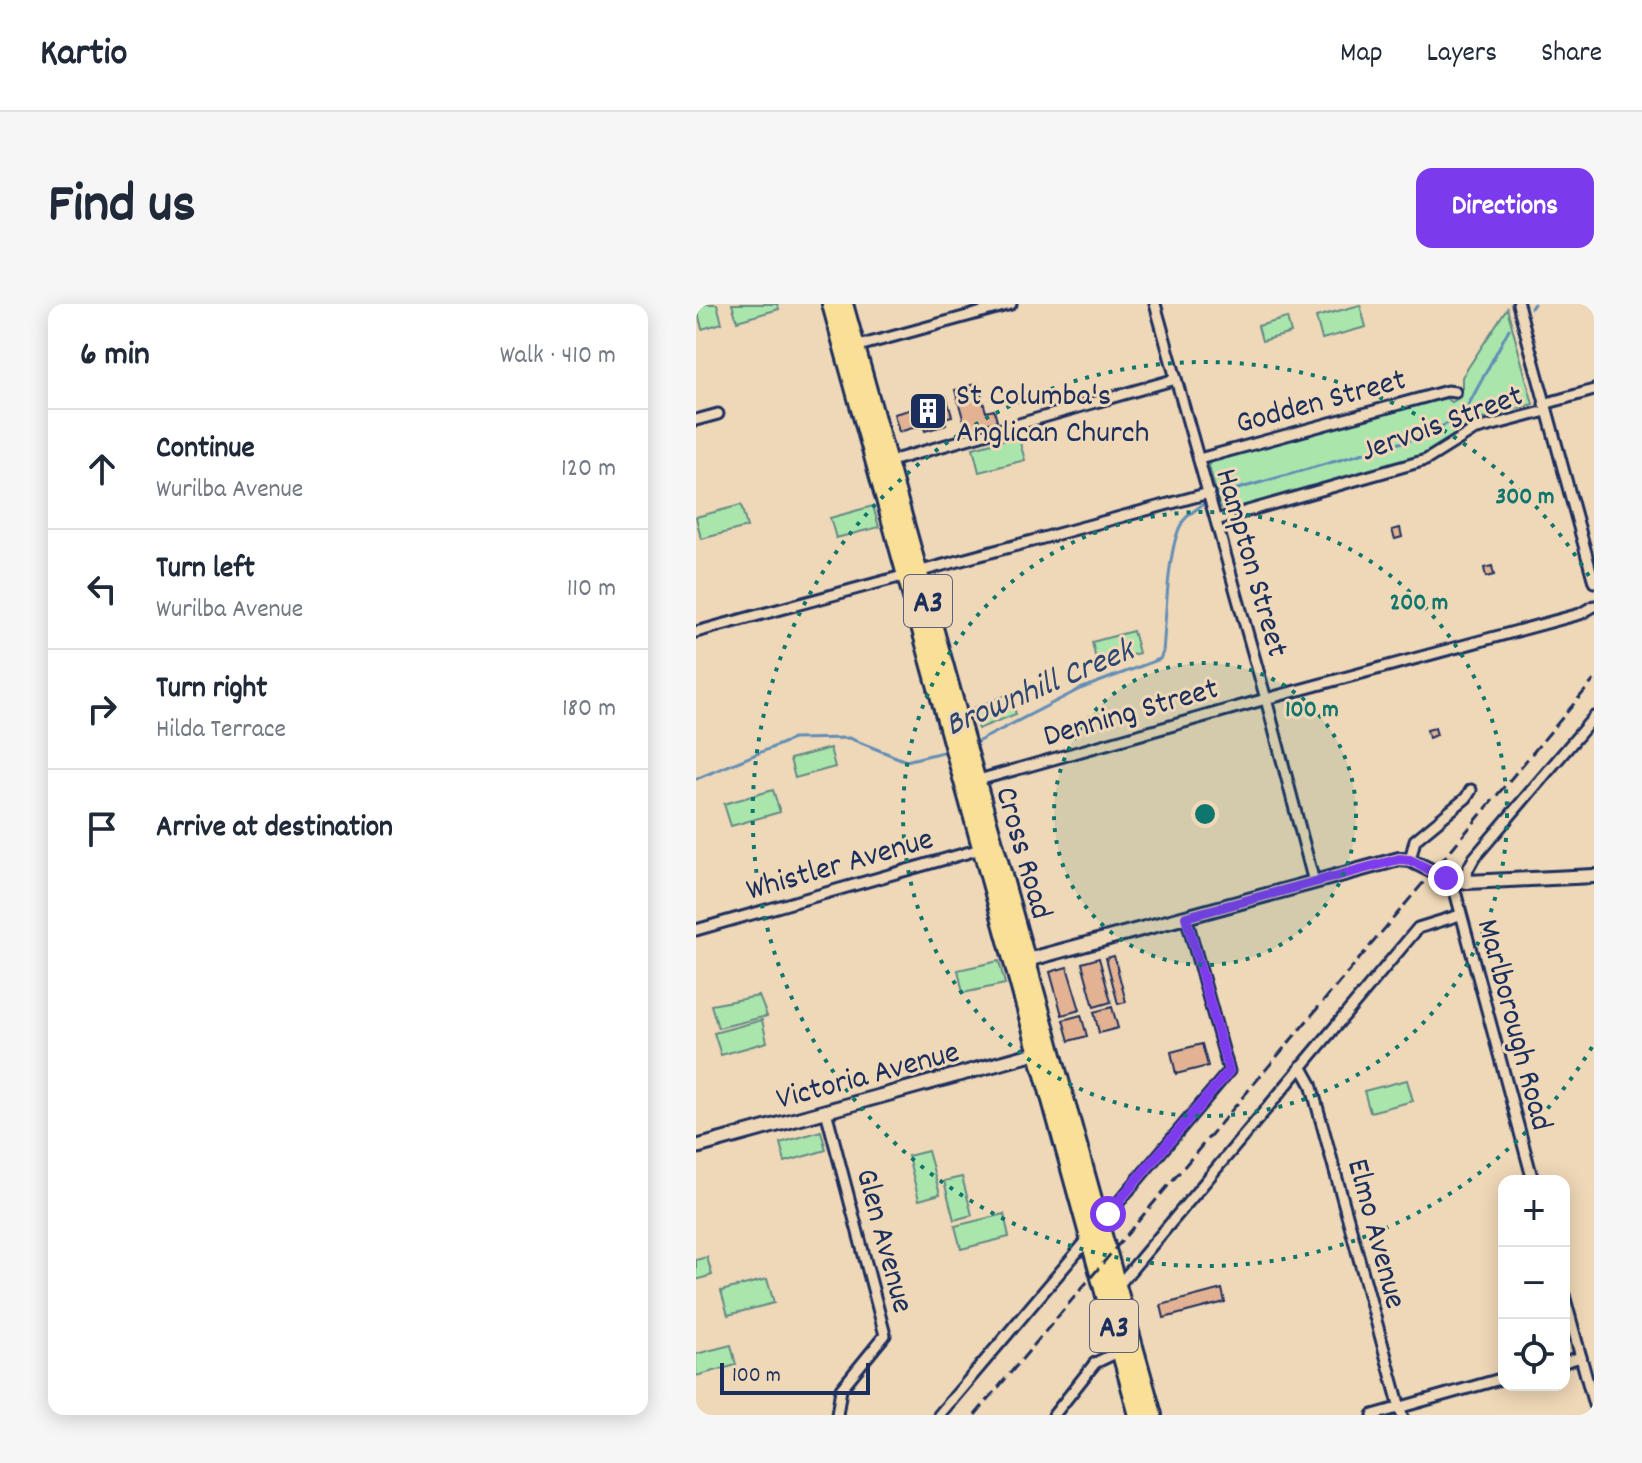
<!DOCTYPE html>
<html lang="en">
<head>
<meta charset="utf-8">
<style>
	:root { --surface:#fff; --page:#f6f6f7; --text:#1f2937; --muted:#747a83; --line:#e0e1e3; --accent:#7c3aed }
	body { margin:0; font-family:Dekko,sans-serif; background:var(--page); color:var(--text) }
	.controls { position:absolute; right:24px; bottom:24px; display:grid; overflow:hidden; border-radius:16px; box-shadow:0 4px 20px #0003 }
	.controls button { width:72px; height:72px; display:grid; place-items:center; padding:0; border:0; border-bottom:2px solid var(--line); background:var(--surface); color:var(--text); font:40px sans-serif }
	.scale { position:absolute; left:24px; bottom:20px; width:150px; box-sizing:border-box; padding-left:8px; border:4px solid #1b2f5e; border-top:0; font-size:22px; line-height:28px; white-space:nowrap; color:#1b2f5e; -webkit-text-stroke:6px #efd8b7; paint-order:stroke }
	.stop { position:absolute; width:24px; height:24px; margin:-18px; border:6px solid #7c3aed; border-radius:50%; background:#fff }
	.stop.end { background:#7c3aed; border-color:#fff; box-shadow:0 2px 8px #0008 }
	.list { margin:0; padding:0; list-style:none }
	h2 { display:flex; justify-content:space-between; align-items:center; height:104px; margin:0; padding:0 32px; font-size:34px }
	h2 small { font-size:26px; font-weight:400; color:var(--muted) }
	.list li { display:grid; grid-template-columns:52px 1fr auto; gap:24px; align-items:center; box-sizing:border-box; height:120px; padding:0 32px; border-top:2px solid var(--line) }
	.list b { display:block; font-size:30px; white-space:nowrap }
	.list p { margin:0; font-size:26px; white-space:nowrap; color:var(--muted) }
	.list em { font-size:26px; font-style:normal; color:var(--muted) }
	.icon { flex:none; width:44px; height:44px; fill:none; stroke:currentColor; stroke-width:2; stroke-linecap:round; stroke-linejoin:round }
	.map { position:relative; flex:none; width:898px; height:1111px; overflow:hidden; border-radius:16px }
	header { display:flex; align-items:center; gap:48px; box-sizing:border-box; height:112px; padding:0 40px; background:var(--surface); border-bottom:2px solid var(--line) }
	header strong { font-size:38px }
	nav { display:flex; gap:44px; margin-inline-start:auto; font-size:28px }
	.intro { display:flex; align-items:center; justify-content:space-between; box-sizing:border-box; height:192px; padding:0 48px }
	h1 { margin:0; font-size:56px }
	.button { padding:20px 36px; border-radius:16px; background:var(--accent); color:#fff; font-size:28px; font-weight:700 }
	main { display:flex; gap:48px; padding:0 48px }
	aside { flex:1; background:var(--surface); border-radius:16px; box-shadow:0 4px 20px #0003 }
	.map>svg:first-child { display:block }
	.green { fill:#aae6ac; stroke:#628a85; stroke-width:2 }
	.lines { fill:none; stroke-linecap:round; stroke-linejoin:round }
	.stream { stroke:#628eb6; stroke-width:3 }
	.building { fill:#e2b293; stroke:#1b2f5e; stroke-width:2 }
	.street-casing { stroke:#1b2f5e; stroke-width:15 }
	.secondary-casing { stroke:#1b2f5e; stroke-width:18 }
	.highway-casing { stroke:#1b2f5e; stroke-width:22 }
	.street { stroke:#efd8b7; stroke-width:9 }
	.secondary { stroke:#efd8b7; stroke-width:12 }
	.highway { stroke:#f9e096; stroke-width:16 }
	.rail { stroke:#1b2f5e; stroke-width:3; stroke-dasharray:12 6; stroke-linecap:butt }
	.route { stroke:#7c3aed; stroke-width:10 }
	.ring { fill:none; stroke:#0f766e; stroke-width:4; stroke-dasharray:4 8 }
	.labels { text-anchor:middle; stroke-width:6; stroke-linejoin:round; paint-order:stroke }
	.shield { fill:#efd8b7; stroke:#5b6279; stroke-width:2 }
	.shield-label { font-size:30px; font-weight:bold; fill:#1b2f5e }
	.poi-label { font-size:32px; fill:#1b2f5e; stroke:#efd8b7; text-anchor:start }
	.street-label { font-size:32px; fill:#1b2f5e; stroke:#efd8b7 }
	.water-label { font-size:34px; font-style:italic; fill:#2d4774; stroke:#efd8b7 }
	.centre { fill:#0f766e; stroke:#efd8b7; stroke-width:4 }
	.ring-label { font-size:24px; text-anchor:middle; font-weight:bold; fill:#0f766e; stroke:#efd8b7; stroke-width:6; stroke-linejoin:round; paint-order:stroke }
</style>
</head>
<body>
<header>
<strong>Kartio</strong>
<nav><a>Map</a><a>Layers</a><a>Share</a></nav>
</header>
<div class="intro"><h1>Find us</h1><a class="button">Directions</a></div>
<main>
<aside>
<h2>6 min<small>Walk · 410 m</small></h2>
<ul class="list">
<li><svg class="icon" aria-label="ahead" viewBox="0 0 24 24"><path d="M12 20V5M6 11l6-6 6 6"/></svg><div><b>Continue</b><p>Wurilba Avenue</p></div><em>120 m</em></li>
<li><svg class="icon" aria-label="left" viewBox="0 0 24 24"><path d="M17 20v-9H6M10 6l-5 5 5 5"/></svg><div><b>Turn left</b><p>Wurilba Avenue</p></div><em>110 m</em></li>
<li><svg class="icon" aria-label="right" viewBox="0 0 24 24"><path d="M7 20v-9h11M14 6l5 5-5 5"/></svg><div><b>Turn right</b><p>Hilda Terrace</p></div><em>180 m</em></li>
<li><svg class="icon" aria-label="arrive" viewBox="0 0 24 24"><path d="M6 21V4h12l-3 4 3 4H6"/></svg><div><b>Arrive at destination</b></div></li>
</ul>
</aside>
<div class="map">
<svg width="898" height="1111" viewBox="0 0 898 1111">
	<rect width="100%" height="100%" fill="#efd8b7"/>
	<filter id="ink" filterUnits="userSpaceOnUse"><feTurbulence type="fractalNoise" baseFrequency=".0125" numOctaves="2"/><feDisplacementMap in="SourceGraphic" scale="16" xChannelSelector="R" yChannelSelector="G"/><feConvolveMatrix kernelMatrix="1 2 1 2 8 2 1 2 1" color-interpolation-filters="sRGB"/></filter>
	<g filter="url(#ink)">
		<g class="green">
			<polygon points="0,0 21,0 26,19 6,25"/>
			<polygon points="36,0 81,0 83,5 41,17"/>
			<polygon points="664,1 670,23 626,35 620,13"/>
			<polygon points="811,4 837,100 776,118 727,153 532,207 524,203 513,162 516,157 749,94 756,98 766,92 766,73"/>
			<polygon points="591,14 595,29 566,37 562,22"/>
			<polygon points="322,132 329,156 283,168 277,144"/>
			<polygon points="45,201 51,223 5,235 0,213"/>
			<polygon points="177,202 183,223 140,234 134,214"/>
			<polygon points="437,327 443,349 401,360 396,338"/>
			<polygon points="313,390 320,410 282,425 275,405"/>
			<polygon points="134,444 139,463 99,474 94,455"/>
			<polygon points="77,486 84,508 35,522 28,500"/>
			<polygon points="303,657 309,680 267,689 262,666"/>
			<polygon points="63,692 71,712 22,724 15,701"/>
			<polygon points="66,716 71,738 25,751 18,729"/>
			<polygon points="711,776 717,797 674,808 668,787"/>
			<polygon points="125,827 130,846 89,858 84,839"/>
			<polygon points="232,847 244,890 223,896 212,852"/>
			<polygon points="266,873 276,911 258,916 248,877"/>
			<polygon points="308,910 313,933 265,945 259,922"/>
			<polygon points="11,953 16,971 0,976 0,956"/>
			<polygon points="71,975 78,999 32,1011 25,987"/>
			<polygon points="35,1041 40,1061 0,1072 0,1050"/>
		</g>
		<g class="lines">
			<g class="stream">
				<polyline points="835,4 838,0"/>
				<path d="M277 440 384 385 464 355 467 348C470 318 471 237 488 216 497 205 512 198 524 190L728 132 767 111 813 25"/>
				<polyline points="0,475 97,435 153,434 210,457 251,447"/>
			</g>
		</g>
		<g class="building">
			<polygon points="282,79 290,108 298,106 301,117 270,125 259,86"/>
			<polygon points="236,91 237,95 250,92 256,112 248,114 250,121 229,127 227,121 203,128 198,110 221,104 219,96"/>
			<polygon points="704,224 706,233 699,235 696,226"/>
			<polygon points="796,262 798,271 790,273 788,264"/>
			<polygon points="739,424 741,431 733,434 731,426"/>
			<polygon points="418,652 430,698 422,700 410,654"/>
			<polygon points="403,654 415,698 398,703 386,659"/>
			<polygon points="371,663 384,706 366,711 354,668"/>
			<polygon points="416,703 422,724 403,729 398,708"/>
			<polygon points="385,711 391,732 373,737 367,716"/>
			<polygon points="506,740 512,762 480,770 475,748"/>
			<polygon points="526,985 529,998 468,1014 465,1001"/>
		</g>
		<g class="lines">
			<defs>
				<g id="street">
					<polyline points="459,0 570,395 618,578"/>
					<polyline points="822,0 898,278"/>
					<polyline points="159,43 315,0"/>
					<polyline points="848,100 898,86"/>
					<polyline points="0,116 22,110"/>
					<polyline points="503,155 751,87 759,88"/>
					<polyline points="191,158 480,75"/>
					<polyline points="520,216 730,156 778,126 850,107"/>
					<polyline points="0,328 513,189"/>
					<polyline points="279,477 570,395 884,310 898,302"/>
					<polyline points="714,556 719,536 770,494 775,486"/>
					<polyline points="756,576 837,877"/>
					<polyline points="772,578 771,567 778,554 898,413"/>
					<polyline points="0,626 288,544"/>
					<polyline points="605,762 615,780 706,1111"/>
					<polyline points="130,807 189,1031 145,1085 141,1111"/>
					<polyline points="402,914 416,906 533,767 490,613"/>
					<polyline points="421,983 722,624 764,611"/>
					<polyline points="868,991 898,1101"/>
					<polyline points="868,1058 885,1053"/>
					<polyline points="243,1111 393,934"/>
					<polyline points="358,1111 399,1059 424,1047"/>
					<polyline points="677,1111 808,1074"/>
				</g>
				<g id="secondary">
					<polyline points="324,658 703,555 714,556 750,574 772,578 898,572"/>
					<polyline points="0,843 348,747"/>
				</g>
				<g id="highway">
					<polyline points="135,0 442,1111"/>
					<polyline points="148,0 457,1111"/>
				</g>
			</defs>
			<use href="#street" class="street-casing"/>
			<use href="#secondary" class="secondary-casing"/>
			<use href="#highway" class="highway-casing"/>
			<use href="#street" class="street"/>
			<use href="#secondary" class="secondary"/>
			<use href="#highway" class="highway"/>
			<polyline class="rail" points="279,1111 898,376"/>
		</g>
	</g>
	<g class="lines" filter="url(#ink)">
		<polyline class="route" points="412,910 533,767 490,613 703,555 714,556 750,574"/>
	</g>
	<circle cx="509" cy="510" r="151" fill="#0f766e" fill-opacity=".12"/>
	<g class="ring">
		<circle cx="509" cy="510" r="151"/>
		<circle cx="509" cy="510" r="302"/>
		<path d="M896 743A452 452 0 1 1 896 277"/>
	</g>
	<defs>
		<symbol id="building-square" viewBox="-11 -11 22 22"><rect x="-9" y="-9" width="18" height="18" rx="4" fill="#1b2f5e" stroke="#efd8b7"/><path d="M-4-6H4V6H1V3H-1V6H-4ZM-2.5-4.3h1.7v1.8h-1.7ZM.8-4.3h1.7v1.8H.8ZM-2.5-1h1.7V.8h-1.7ZM.8-1h1.7V.8H.8Z" fill="#fff"/></symbol>
	</defs>
	<g fill-rule="evenodd">
		<use href="#building-square" x="210" y="85" width="44" height="44"/>
	</g>
	<g class="labels">
		<g class="shield">
			<rect x="208" y="271" width="48" height="52" rx="6"/>
			<rect x="394" y="996" width="48" height="52" rx="6"/>
		</g>
		<g class="shield-label">
			<text x="232" y="307">A3</text>
			<text x="418" y="1032">A3</text>
		</g>
		<g class="poi-label">
			<text x="260" y="100">St Columba's<tspan x="260" dy="37">Anglican Church</tspan></text>
		</g>
		<g class="street-label">
			<text transform="translate(624 95) rotate(-15)" y="11">Godden Street</text>
			<text transform="translate(745 117) rotate(-20)" y="11">Jervois Street</text>
			<text transform="translate(558 258) rotate(74)" y="11">Hampton Street</text>
			<text transform="translate(434 406) rotate(-16)" y="11">Denning Street</text>
			<text transform="translate(330 548) rotate(74)" y="11">Cross Road</text>
			<text transform="translate(143 558) rotate(-16)" y="11">Whistler Avenue</text>
			<text transform="translate(821 720) rotate(75)" y="11">Marlborough Road</text>
			<text transform="translate(171 769) rotate(-15)" y="11">Victoria Avenue</text>
			<text transform="translate(683 929) rotate(75)" y="11">Elmo Avenue</text>
			<text transform="translate(191 936) rotate(75)" y="11">Glen Avenue</text>
		</g>
		<g class="water-label">
			<text transform="translate(342 381) rotate(-23)" y="12">Brownhill Creek</text>
		</g>
	</g>
	<circle cx="509" cy="510" r="12" class="centre"/>
	<g class="ring-label">
		<text x="829" y="199">300 m</text>
		<text x="723" y="305">200 m</text>
		<text x="616" y="412">100 m</text>
	</g>
</svg>
<div class="controls">
<button>+</button>
<button>−</button>
<button><svg class="icon" aria-label="locate" viewBox="0 0 24 24"><circle cx="12" cy="12" r="6"/><path d="M12 2v4M12 18v4M2 12h4M18 12h4"/></svg></button>
</div>
<div class="scale">100 m</div>
<div class="stop" style="left:412px;top:910px"></div>
<div class="stop end" style="left:750px;top:574px"></div>
</div>
</main>
</body>
</html>
